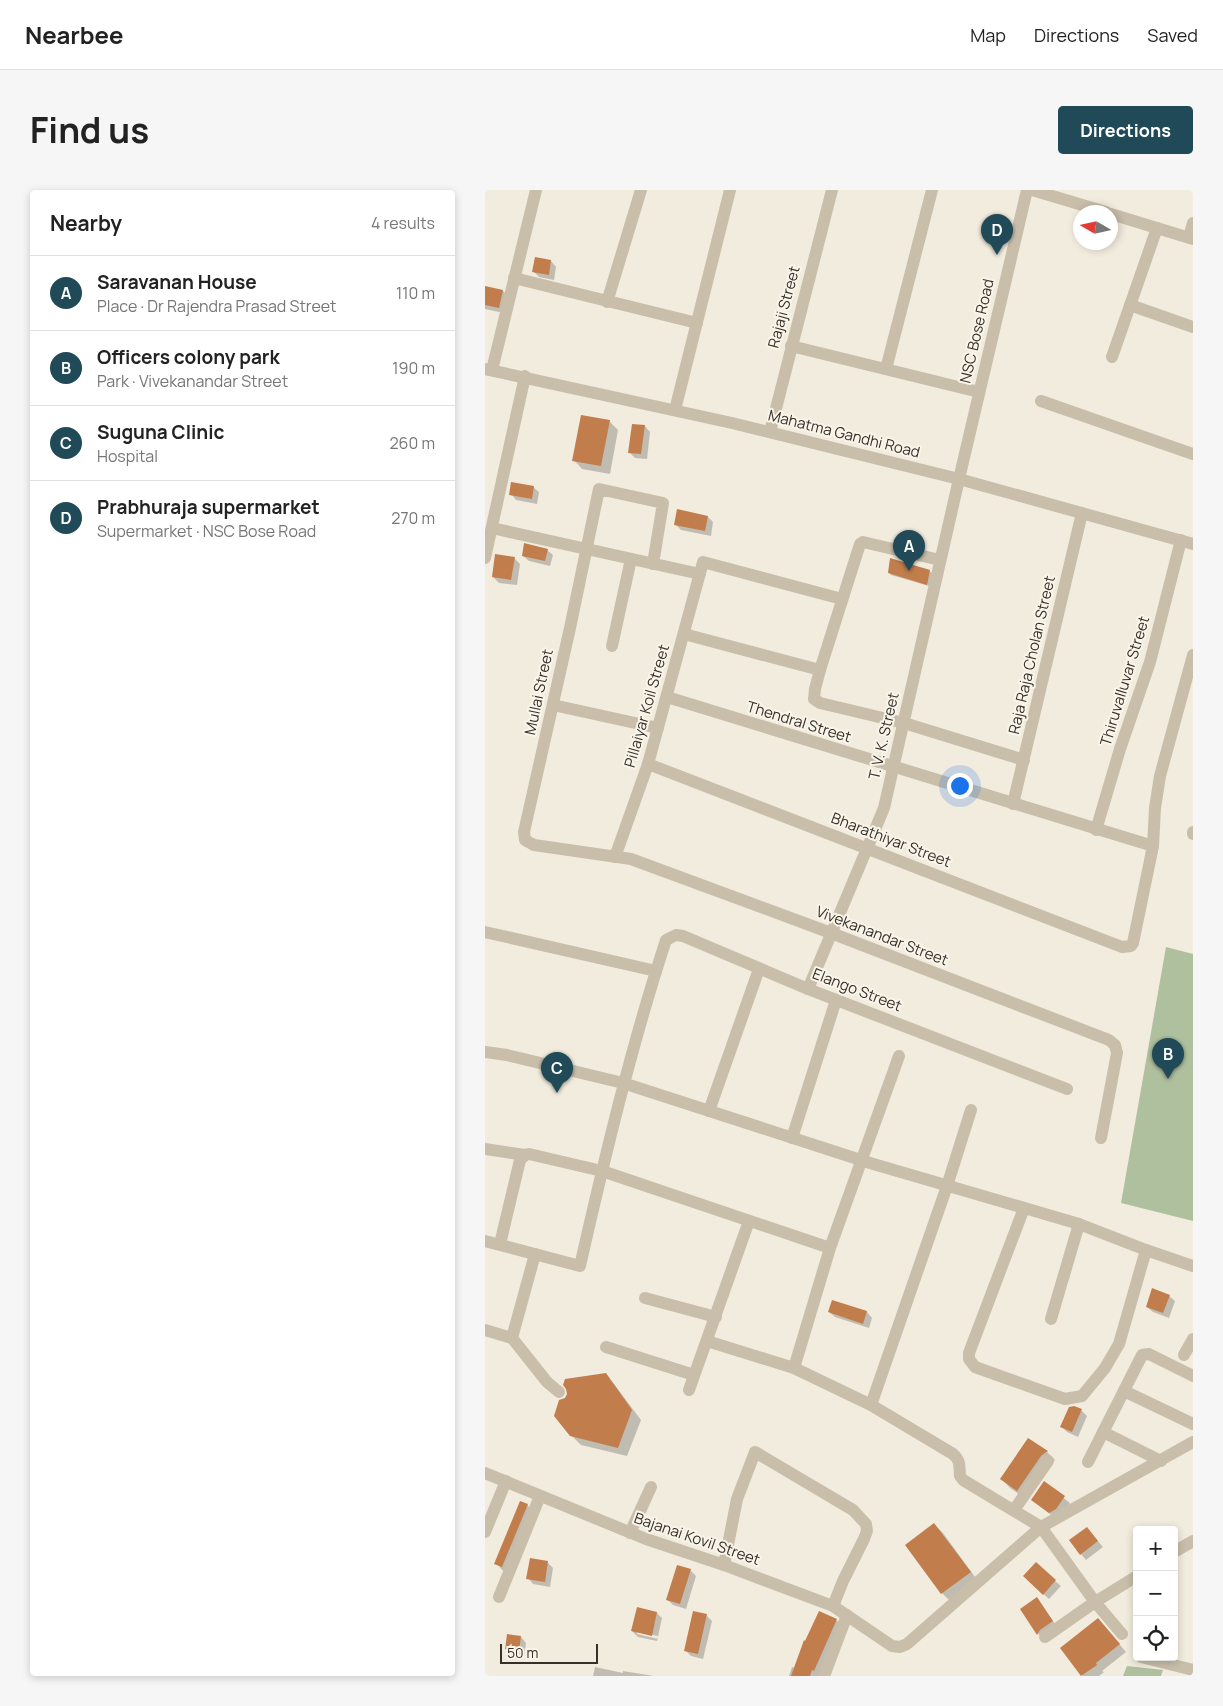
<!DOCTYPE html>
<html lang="en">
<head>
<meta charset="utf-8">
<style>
	:root { --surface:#fff; --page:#f6f6f6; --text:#222; --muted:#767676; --line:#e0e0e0; --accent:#204a57 }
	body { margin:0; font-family:Manrope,sans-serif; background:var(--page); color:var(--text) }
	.controls { position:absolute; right:15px; bottom:15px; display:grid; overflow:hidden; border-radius:5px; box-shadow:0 2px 8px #0003 }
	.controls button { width:45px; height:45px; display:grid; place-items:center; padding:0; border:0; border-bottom:1px solid var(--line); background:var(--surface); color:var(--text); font:25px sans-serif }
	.compass { position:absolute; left:588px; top:15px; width:45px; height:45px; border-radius:50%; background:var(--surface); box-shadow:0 2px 8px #0003; rotate:279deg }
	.scale { position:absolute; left:15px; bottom:12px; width:98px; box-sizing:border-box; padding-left:5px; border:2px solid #373029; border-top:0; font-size:14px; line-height:18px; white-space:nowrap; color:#373029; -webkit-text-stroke:4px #f9f5ea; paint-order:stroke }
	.you { position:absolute; left:474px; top:595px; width:18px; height:18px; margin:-12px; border:4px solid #fff; border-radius:50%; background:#1a73e8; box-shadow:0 0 0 8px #1a73e833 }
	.badge { display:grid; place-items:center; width:32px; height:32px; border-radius:50%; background:var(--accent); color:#fff; font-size:16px; font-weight:700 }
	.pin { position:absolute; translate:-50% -41px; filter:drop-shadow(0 1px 2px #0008) }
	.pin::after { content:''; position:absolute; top:26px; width:18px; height:15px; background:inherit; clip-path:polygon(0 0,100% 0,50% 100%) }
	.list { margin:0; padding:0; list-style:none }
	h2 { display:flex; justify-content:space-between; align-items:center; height:65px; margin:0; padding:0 20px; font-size:21px }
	h2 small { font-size:16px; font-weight:400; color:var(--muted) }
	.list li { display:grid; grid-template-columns:32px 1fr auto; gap:15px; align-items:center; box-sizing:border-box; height:75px; padding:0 20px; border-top:1px solid var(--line) }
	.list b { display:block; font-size:19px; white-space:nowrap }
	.list p { margin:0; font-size:16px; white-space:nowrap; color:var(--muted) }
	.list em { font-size:16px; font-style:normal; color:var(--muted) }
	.icon { flex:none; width:28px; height:28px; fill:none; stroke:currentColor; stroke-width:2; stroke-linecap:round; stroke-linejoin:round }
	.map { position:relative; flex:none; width:708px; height:1486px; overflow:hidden; border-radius:5px }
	header { display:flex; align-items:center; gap:30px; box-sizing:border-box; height:70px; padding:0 25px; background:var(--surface); border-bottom:1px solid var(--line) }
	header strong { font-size:24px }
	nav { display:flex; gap:28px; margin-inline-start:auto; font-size:18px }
	.intro { display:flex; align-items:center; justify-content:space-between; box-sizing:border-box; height:120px; padding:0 30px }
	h1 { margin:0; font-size:35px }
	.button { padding:12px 22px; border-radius:5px; background:var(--accent); color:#fff; font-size:18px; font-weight:700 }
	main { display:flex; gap:30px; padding:0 30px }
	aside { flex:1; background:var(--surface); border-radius:5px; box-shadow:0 2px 8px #0003 }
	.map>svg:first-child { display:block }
	.green { fill:#afc09e }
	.shadow { fill:#0003; fill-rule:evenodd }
	.building { fill:#c17d4c }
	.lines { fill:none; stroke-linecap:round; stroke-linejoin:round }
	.minor { stroke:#c9beaa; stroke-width:12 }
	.labels { text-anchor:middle; stroke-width:4; stroke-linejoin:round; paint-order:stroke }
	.street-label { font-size:15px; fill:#373029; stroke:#f9f5ea }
</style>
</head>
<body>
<header>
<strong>Nearbee</strong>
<nav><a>Map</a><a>Directions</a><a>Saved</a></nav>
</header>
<div class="intro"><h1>Find us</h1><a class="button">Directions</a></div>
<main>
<aside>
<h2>Nearby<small>4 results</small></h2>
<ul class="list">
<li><span class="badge">A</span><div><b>Saravanan House</b><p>Place · Dr Rajendra Prasad Street</p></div><em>110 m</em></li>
<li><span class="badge">B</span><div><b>Officers colony park</b><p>Park · Vivekanandar Street</p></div><em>190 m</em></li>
<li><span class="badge">C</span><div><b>Suguna Clinic</b><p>Hospital</p></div><em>260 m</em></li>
<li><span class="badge">D</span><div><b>Prabhuraja supermarket</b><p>Supermarket · NSC Bose Road</p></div><em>270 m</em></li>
</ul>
</aside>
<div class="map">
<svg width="708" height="1486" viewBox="0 0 708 1486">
	<rect width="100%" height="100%" fill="#f2ecde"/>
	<g class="green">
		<polygon points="681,757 708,764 708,1031 636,1013"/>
		<polygon points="642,1476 678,1480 676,1486 638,1486"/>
	</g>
	<g class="shadow">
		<polygon points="66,71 71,77 69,90 54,87 48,81"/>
		<polygon points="0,97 18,101 23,106 19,123 0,119"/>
		<polygon points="124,231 133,240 125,284 97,279 89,270"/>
		<polygon points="160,236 165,242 162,269 150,268 144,262"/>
		<polygon points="48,297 54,302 52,314 31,310 26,304"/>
		<polygon points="223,327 228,332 226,346 196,340 190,334"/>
		<polygon points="62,360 68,365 65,376 44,371 38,366"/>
		<polygon points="29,368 35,374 32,395 14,393 8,387"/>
		<polygon points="444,381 447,383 444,396 406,385 404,382"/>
		<polygon points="684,1106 690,1111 684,1128 668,1122 662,1117"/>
		<polygon points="348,1111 382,1122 387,1128 384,1138 350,1127 344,1122"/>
		<polygon points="120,1185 129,1194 156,1230 142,1266 96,1255 86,1245 81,1209"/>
		<polygon points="596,1220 602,1226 593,1247 582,1242 577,1237"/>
		<polygon points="562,1262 570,1270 565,1275 541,1309 525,1298 517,1289"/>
		<polygon points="559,1293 585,1313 576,1325 570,1328 547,1310"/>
		<polygon points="42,1315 51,1324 19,1382 11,1373"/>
		<polygon points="449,1334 458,1343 493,1391 466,1412 457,1403 421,1355"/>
		<polygon points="602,1338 618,1357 601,1370 596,1364"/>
		<polygon points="62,1372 68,1378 65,1397 48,1394 43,1388"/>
		<polygon points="205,1380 211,1386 201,1419 188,1415 182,1409"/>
		<polygon points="570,1391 576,1396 564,1409 545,1392"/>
		<polygon points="552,1409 573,1438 558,1450 536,1420"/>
		<path d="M172 1423 177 1428 172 1451 153 1447 147 1441ZM152 1442 173 1446V1449L152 1444Z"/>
		<polygon points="221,1425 227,1431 218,1469 206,1466 200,1460"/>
		<polygon points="351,1430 357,1435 335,1486 304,1486 307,1477 310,1478"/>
		<polygon points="620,1437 641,1462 617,1481 619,1482 614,1486 598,1486 577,1458"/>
		<polygon points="36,1447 41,1453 39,1467 27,1465 21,1460"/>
		<polygon points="110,1477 138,1483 138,1481 169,1486 108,1486"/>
	</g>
	<g class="building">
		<polygon points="50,67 66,70 64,85 47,82"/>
		<polygon points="0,96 18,100 14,118 0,115"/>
		<polygon points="96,225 125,230 116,276 87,271"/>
		<polygon points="147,234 160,235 156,264 143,263"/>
		<polygon points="26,292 49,296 47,309 24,305"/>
		<polygon points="192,319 223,326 220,341 189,335"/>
		<polygon points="39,353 63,359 60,371 37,366"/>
		<polygon points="10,364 30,367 26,390 7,387"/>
		<polygon points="405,368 445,380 442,395 403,383"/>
		<polygon points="667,1098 685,1105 678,1123 661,1117"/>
		<polygon points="347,1110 382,1121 378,1134 343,1122"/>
		<polygon points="121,1183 147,1220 133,1258 85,1246 69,1226 74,1210 80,1208 82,1204 81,1199 78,1195 80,1189"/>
		<polygon points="589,1216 597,1219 587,1242 575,1237 584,1217"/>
		<polygon points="543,1248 563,1261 556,1266 532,1301 515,1289"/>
		<polygon points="559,1291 580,1306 571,1319 564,1323 546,1310"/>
		<polygon points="35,1311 43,1314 17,1377 9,1374"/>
		<polygon points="449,1333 486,1382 456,1404 420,1355"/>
		<polygon points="602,1337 613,1351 595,1365 584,1350"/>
		<polygon points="45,1368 63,1371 60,1392 41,1389"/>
		<polygon points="551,1372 571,1390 558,1405 538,1386"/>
		<polygon points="192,1375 206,1379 195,1414 181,1410"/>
		<polygon points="552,1407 568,1431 555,1440 552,1445 535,1419"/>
		<polygon points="152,1417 172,1422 167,1446 146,1441"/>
		<polygon points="208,1421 222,1424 213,1464 199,1461"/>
		<polygon points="334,1421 352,1429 329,1481 327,1480 325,1486 306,1486 319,1450 320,1451"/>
		<polygon points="613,1428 635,1454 611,1473 612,1475 596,1486 575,1458"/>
		<polygon points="22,1444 36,1446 34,1462 20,1460"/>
	</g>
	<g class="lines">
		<g class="minor">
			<polyline points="547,0 621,22"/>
			<polyline points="626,24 708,49"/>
			<polyline points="704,47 708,33"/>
			<polyline points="29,88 212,133"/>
			<polyline points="122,112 156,0"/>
			<polyline points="645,115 708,137"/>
			<polyline points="306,156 494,202"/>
			<polyline points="627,167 672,38"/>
			<polyline points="0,179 247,233 474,289 708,354"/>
			<polyline points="401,179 447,0"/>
			<polyline points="7,180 51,0"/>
			<polyline points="556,211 708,264"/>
			<polyline points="190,220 245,0"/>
			<polyline points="285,242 347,0"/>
			<polyline points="7,338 215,384"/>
			<polyline points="0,368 40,186"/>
			<polyline points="455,370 378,352 375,354 335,480 330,499 329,509 335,513 419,533 539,570"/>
			<polyline points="168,374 178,313 114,299 85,438 39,642 40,650 49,655 146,669 346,743 624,850 630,855 632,863 616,948"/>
			<polyline points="199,444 335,480"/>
			<polyline points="127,456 146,369"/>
			<polyline points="182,507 668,656"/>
			<polyline points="68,515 173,538"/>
			<polyline points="163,574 637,757 646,756 648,753 668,656 670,618 675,586 708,465"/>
			<polyline points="528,614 597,323"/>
			<polyline points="611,640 635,559 665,472 696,350"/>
			<polyline points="708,642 708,644"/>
			<polyline points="130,667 163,574 218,372 357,409"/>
			<polyline points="0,742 171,781"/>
			<polyline points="323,799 399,618 474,289 542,0"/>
			<polyline points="0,862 22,865 138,893 385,973 594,1034 661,1060 708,1076"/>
			<polyline points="224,921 274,779"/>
			<polyline points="307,948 351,810"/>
			<polyline points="0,959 40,965 44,964 117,981 345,1058 309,1178"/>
			<polyline points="539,1018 484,1163 484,1169 490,1177 580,1209 597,1206 620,1178 634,1154 661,1060"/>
			<path d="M0 1051 95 1076C120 966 146 857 181 750L191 745 198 746 323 799 582 899"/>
			<polyline points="15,1054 35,970 40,965"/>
			<polyline points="345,1058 414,866"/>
			<polyline points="160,1108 231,1127"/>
			<polyline points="566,1129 594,1034"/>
			<polyline points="0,1140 27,1148 62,1192 74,1202"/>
			<polyline points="27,1148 50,1064"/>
			<path d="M222 1151 309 1178 386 1215 468 1264C476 1271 474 1276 475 1286L478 1290 556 1337 610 1412 637 1444"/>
			<polyline points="121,1157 209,1185"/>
			<polyline points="699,1165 708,1149"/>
			<polyline points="204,1200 264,1031"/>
			<polyline points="639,1201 708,1234"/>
			<polyline points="386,1215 462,996 486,920"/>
			<polyline points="618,1242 676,1271"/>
			<polyline points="603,1272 657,1165 664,1164 708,1186"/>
			<polyline points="0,1283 161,1349 239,1375 348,1416 407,1456 415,1457 422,1454 556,1337 708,1252"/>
			<polyline points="529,1320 563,1271"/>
			<polyline points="0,1342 21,1291"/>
			<polyline points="145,1343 166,1297"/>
			<polyline points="689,1362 708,1351"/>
			<polyline points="239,1375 252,1309 270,1262 368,1320 381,1334 382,1341 379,1349 358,1391 348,1416"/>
			<polyline points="14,1407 55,1306"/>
			<polyline points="560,1447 610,1412 652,1386"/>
			<polyline points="656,1467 708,1480"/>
			<polyline points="339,1486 362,1425"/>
		</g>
	</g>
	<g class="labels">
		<g class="street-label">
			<text transform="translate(299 117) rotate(-75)" y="5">Rajaji Street</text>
			<text transform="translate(492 141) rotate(-77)" y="5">NSC Bose Road</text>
			<text transform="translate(359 244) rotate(14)" y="5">Mahatma Gandhi Road</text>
			<text transform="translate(547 465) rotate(-77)" y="5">Raja Raja Cholan Street</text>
			<text transform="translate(640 491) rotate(-73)" y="5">Thiruvalluvar Street</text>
			<text transform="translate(54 502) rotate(-78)" y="5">Mullai Street</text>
			<text transform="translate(162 516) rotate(-74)" y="5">Pillaiyar Koil Street</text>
			<text transform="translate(314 532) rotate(17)" y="5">Thendral Street</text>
			<text transform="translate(399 546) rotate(-77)" y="5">T. V. K. Street</text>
			<text transform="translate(406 650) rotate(21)" y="5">Bharathiyar Street</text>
			<text transform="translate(397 746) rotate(21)" y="5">Vivekanandar Street</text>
			<text transform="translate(372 800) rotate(21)" y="5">Elango Street</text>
			<text transform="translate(212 1349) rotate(19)" y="5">Bajanai Kovil Street</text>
		</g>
	</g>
</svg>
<div class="controls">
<button>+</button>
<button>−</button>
<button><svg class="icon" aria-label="locate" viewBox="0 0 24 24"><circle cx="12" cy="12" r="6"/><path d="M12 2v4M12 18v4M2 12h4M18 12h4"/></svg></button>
</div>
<svg class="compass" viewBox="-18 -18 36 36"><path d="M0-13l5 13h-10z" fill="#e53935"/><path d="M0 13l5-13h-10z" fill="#767676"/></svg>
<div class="scale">50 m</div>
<div class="you"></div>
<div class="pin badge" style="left:424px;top:381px">A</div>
<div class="pin badge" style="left:683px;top:889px">B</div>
<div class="pin badge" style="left:72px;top:903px">C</div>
<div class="pin badge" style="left:512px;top:65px">D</div>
</div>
</main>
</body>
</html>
